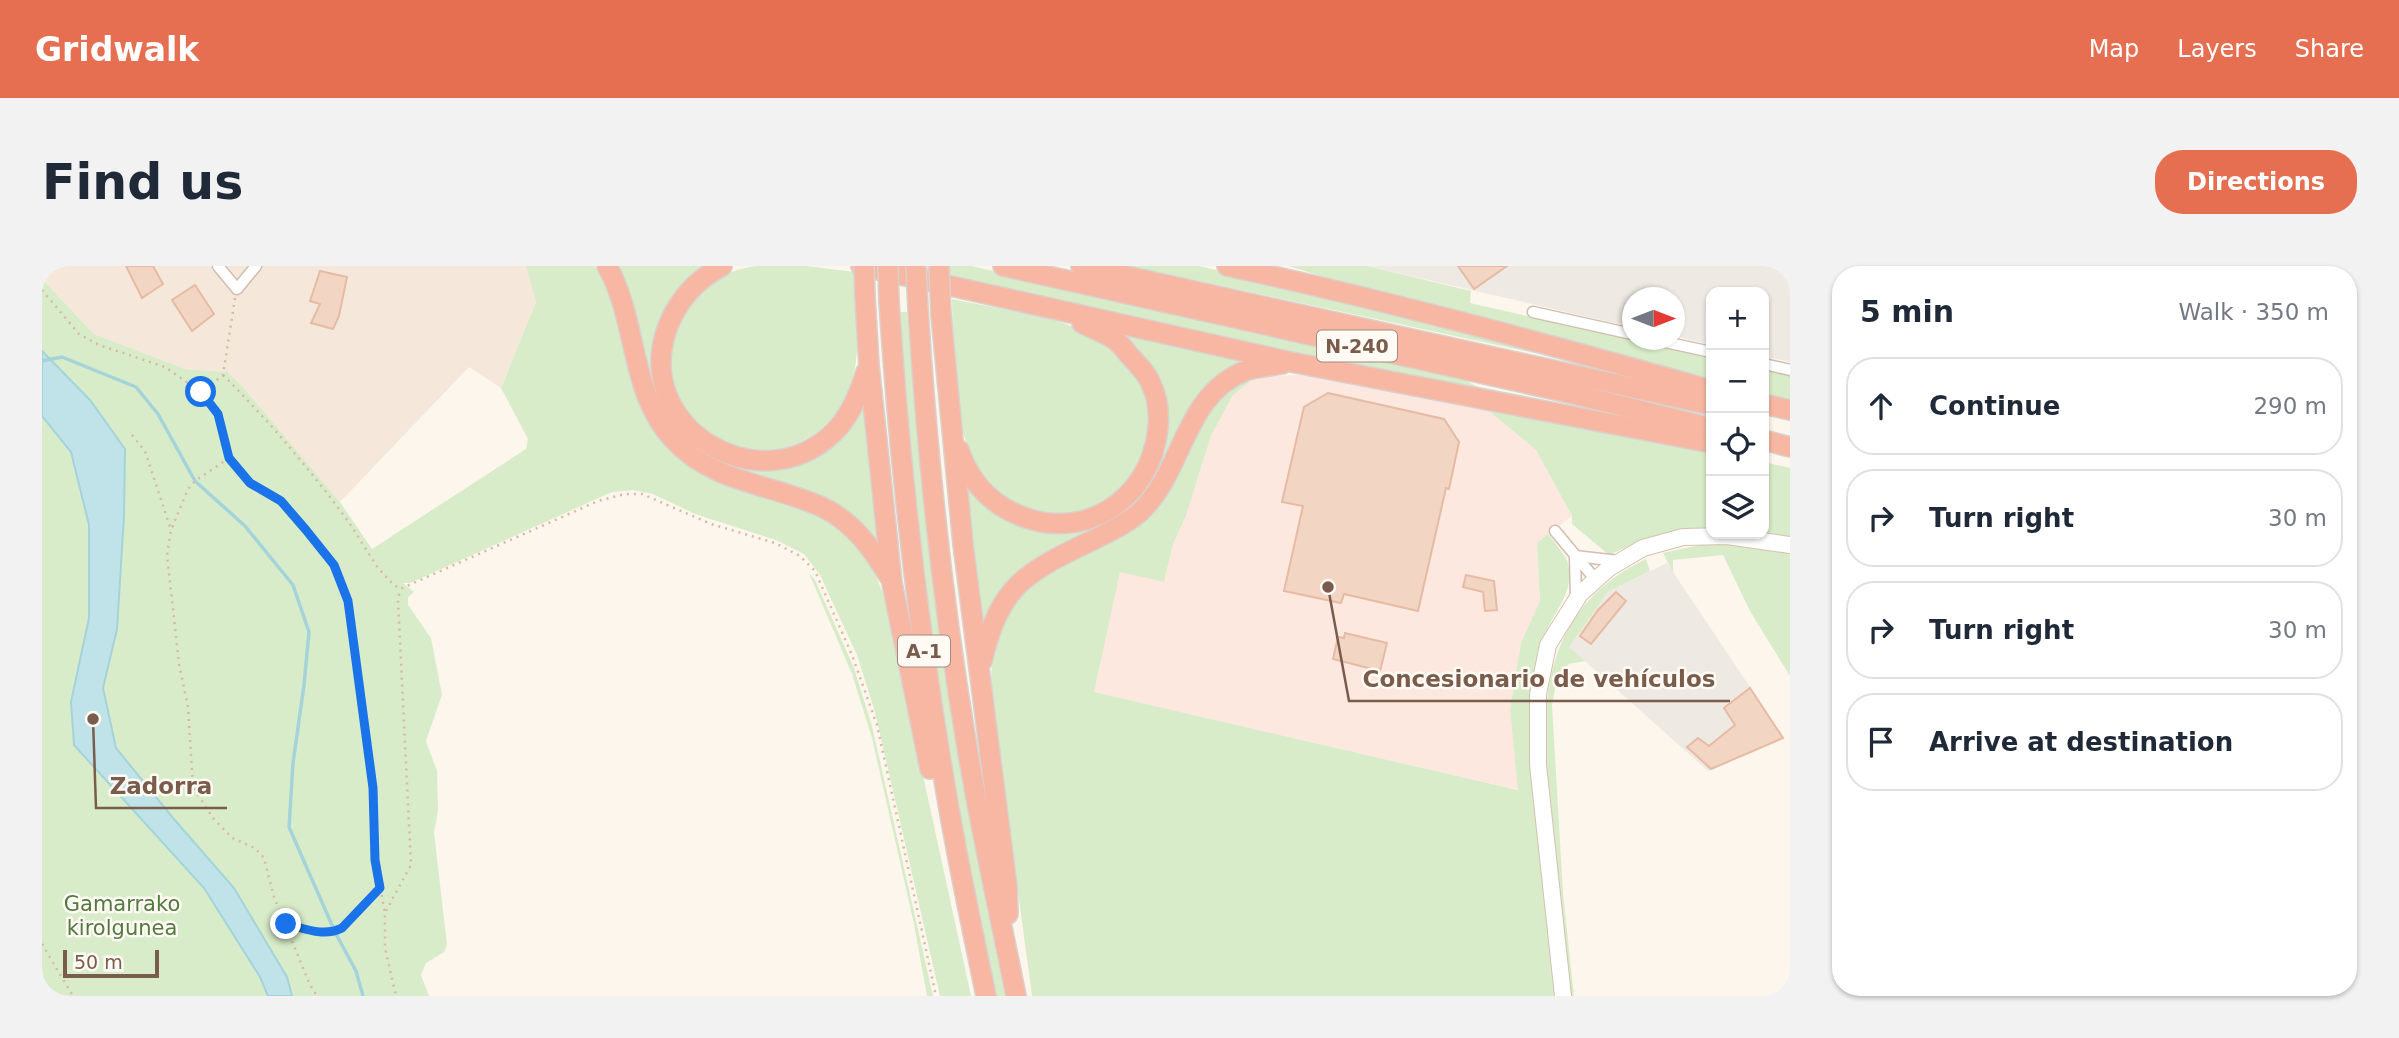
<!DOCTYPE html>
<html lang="en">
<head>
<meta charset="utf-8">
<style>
	:root { --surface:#fff; --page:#f2f2f3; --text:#1f2937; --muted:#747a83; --line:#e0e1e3; --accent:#e76f51 }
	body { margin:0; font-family:"DejaVu Sans",sans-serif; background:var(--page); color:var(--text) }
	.controls { position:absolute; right:21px; top:21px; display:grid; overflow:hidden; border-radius:14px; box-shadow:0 2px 5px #0004 }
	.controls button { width:63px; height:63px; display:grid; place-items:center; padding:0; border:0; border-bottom:2px solid var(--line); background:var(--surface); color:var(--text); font:35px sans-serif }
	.compass { position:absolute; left:1580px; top:21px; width:63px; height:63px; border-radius:50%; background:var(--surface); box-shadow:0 2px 5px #0004; rotate:90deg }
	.scale { position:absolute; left:21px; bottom:18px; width:96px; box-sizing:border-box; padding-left:7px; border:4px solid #7a5c4d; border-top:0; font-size:19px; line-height:24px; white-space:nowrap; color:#7a5c4d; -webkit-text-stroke:5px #fffaf3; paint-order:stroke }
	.stop { position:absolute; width:21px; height:21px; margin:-16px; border:5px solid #1a73e8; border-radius:50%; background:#fff }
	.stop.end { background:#1a73e8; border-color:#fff; box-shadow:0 2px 7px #0008 }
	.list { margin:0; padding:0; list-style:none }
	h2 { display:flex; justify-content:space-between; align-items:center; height:91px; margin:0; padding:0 28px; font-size:30px }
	h2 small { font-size:23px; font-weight:400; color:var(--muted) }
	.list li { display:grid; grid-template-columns:46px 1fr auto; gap:21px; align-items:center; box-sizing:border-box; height:98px; margin:0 14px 14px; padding:0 14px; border:2px solid var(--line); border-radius:28px }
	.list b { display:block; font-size:26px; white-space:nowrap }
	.list em { font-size:23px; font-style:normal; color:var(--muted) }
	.icon { flex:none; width:38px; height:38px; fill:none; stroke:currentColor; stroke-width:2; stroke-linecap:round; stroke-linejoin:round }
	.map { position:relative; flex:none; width:1748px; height:730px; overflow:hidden; border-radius:28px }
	header { display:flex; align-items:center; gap:42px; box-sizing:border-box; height:98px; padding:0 35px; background:var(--accent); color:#fff }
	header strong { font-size:33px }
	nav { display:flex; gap:38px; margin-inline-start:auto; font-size:24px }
	.intro { display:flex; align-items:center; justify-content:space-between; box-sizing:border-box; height:168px; padding:0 42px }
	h1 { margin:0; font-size:49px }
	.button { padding:18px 32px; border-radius:28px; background:var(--accent); color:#fff; font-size:24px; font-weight:700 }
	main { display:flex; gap:42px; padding:0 42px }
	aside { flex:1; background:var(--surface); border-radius:28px; box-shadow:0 2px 5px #0004 }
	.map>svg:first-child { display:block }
	.residential { fill:#f5e8da }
	.commercial { fill:#fde8e0 }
	.industrial { fill:#efe9e4 }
	.green { fill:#d8ecc9 }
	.water { fill:#bfe3e8; stroke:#a5d3da; stroke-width:2 }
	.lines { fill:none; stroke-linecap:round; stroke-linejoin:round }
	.stream { stroke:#a5d3da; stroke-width:3.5 }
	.building { fill:#f3d5c3; stroke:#e6bba3; stroke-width:2 }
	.street-casing { stroke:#d1beb0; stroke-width:13 }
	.secondary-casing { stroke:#d6c0b0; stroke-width:18 }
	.highway-casing { stroke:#dad1cd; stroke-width:22 }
	.path { stroke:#d9b8a5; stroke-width:2.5; stroke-dasharray:2 5; stroke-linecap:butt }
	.street { stroke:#fff; stroke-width:10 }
	.secondary { stroke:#fff; stroke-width:16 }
	.highway { stroke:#f7b7a3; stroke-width:19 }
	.highway-bridge-casing { stroke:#dad1cd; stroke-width:22; stroke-linecap:butt }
	.highway-bridge { stroke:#f7b7a3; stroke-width:19 }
	.route { stroke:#1a73e8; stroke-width:9 }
	.labels { text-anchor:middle; stroke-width:5; stroke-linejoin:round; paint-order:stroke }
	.shield { fill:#fffaf3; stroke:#a28b7f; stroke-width:2 }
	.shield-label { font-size:19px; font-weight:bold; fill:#7a5c4d }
	.park-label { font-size:21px; fill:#537a41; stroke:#fffaf3 }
	.leader { fill:none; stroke:#7a5c4d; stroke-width:2.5 }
	.callout-dot { fill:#7a5c4d; stroke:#fffaf3; stroke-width:2.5 }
	.callout-label { font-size:23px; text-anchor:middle; font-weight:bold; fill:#7a5c4d; stroke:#fffaf3; stroke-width:5; stroke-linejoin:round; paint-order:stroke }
</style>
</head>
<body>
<header>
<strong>Gridwalk</strong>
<nav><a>Map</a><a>Layers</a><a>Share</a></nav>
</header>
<div class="intro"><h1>Find us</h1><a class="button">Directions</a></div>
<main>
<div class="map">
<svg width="1748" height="730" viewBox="0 0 1748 730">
	<rect width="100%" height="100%" fill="#fdf6ec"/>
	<polygon class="residential" points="0,0 484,0 494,36 459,122 427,101 298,236 201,121 186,106 143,103 52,68 0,13"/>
	<polygon class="commercial" points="1261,109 1446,144 1494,184 1530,250 1495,277 1498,335 1479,377 1468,443 1477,524 1051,426 1078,305 1122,316 1131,278 1144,250 1169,170 1191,129 1209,115 1230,110"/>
	<g class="industrial">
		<polygon points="1325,0 1748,0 1748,96 1722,90 1722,26 1669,26 1669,79 1633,70 1632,32 1590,32 1590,61"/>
		<polygon points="1625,297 1742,472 1666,505 1527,381 1566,326"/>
	</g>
	<g class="green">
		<polygon points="484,0 553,0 569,30 582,73 594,127 606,157 627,182 797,260 828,295 849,348 877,491 929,730 898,730 833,446 815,389 778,309 762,288 734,274 653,248 611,228 591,224 570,226 368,317 361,317 372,326 366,331 366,339 389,372 400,429 384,475 395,505 396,545 392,566 405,679 402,686 384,697 379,709 387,730 250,730 245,711 131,552 74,482 61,422 75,363 82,250 83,183 48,134 0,85 0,13 52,68 143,103 186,106 201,121 298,236 330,283 484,183 486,173 459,122 494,36"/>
		<polygon points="573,0 664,0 618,58 633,155 736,201 821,135 838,279 737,218 664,191 623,154"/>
		<path d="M714 0H764L813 6C815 41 819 77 811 112 796 172 727 204 673 173 648 159 624 116 627 87 628 76 634 62 639 52 654 23 681 4 714 0Z"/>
		<polygon points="851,0 929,0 1405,110 1425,115 1435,121 1417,120 1133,63"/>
		<polygon points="1087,0 1157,0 1384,54 1518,90 1520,93"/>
		<polygon points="1246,0 1325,0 1429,25 1428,37 1669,92 1669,116 1376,39"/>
		<path d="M910 33C960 44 1031 50 1072 83 1083 92 1092 108 1099 122 1102 127 1107 134 1108 141 1109 152 1108 172 1105 183 1100 205 1070 238 1049 244 991 262 944 229 924 175 909 137 911 75 910 33Z"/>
		<path d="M856 46H865C875 162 884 279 901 395 917 507 940 619 963 730H954C931 619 908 507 892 395 876 279 866 163 856 46Z"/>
		<polygon points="1078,67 1208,96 1197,101 1089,245 955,332 940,358 922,215 1014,264 1107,213 1114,110 1103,91"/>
		<polygon points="1722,104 1748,110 1748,136 1722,130"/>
		<path d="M1209 115 1191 129 1169 170 1144 250 1131 278 1122 316 1078 306 1052 426 1476 524 1468 443 1479 377 1498 335 1495 277 1506 268C1512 276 1521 286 1525 295 1535 325 1511 345 1502 371 1492 400 1488 426 1487 457L1514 730H990L949 424C948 392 954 365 972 337 994 303 1036 293 1070 276 1087 268 1100 256 1113 243 1145 210 1147 145 1189 122 1195 119 1202 117 1209 115Z"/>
		<path d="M1449 141 1669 186V262C1633 260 1600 274 1567 289L1530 258V250L1494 184 1446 144Z"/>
		<polygon points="0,150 29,186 47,259 47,352 29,436 32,479 162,622 218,711 226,730 0,730"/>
		<polygon points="1722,196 1748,202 1748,273 1722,267"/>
		<polygon points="1695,278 1748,288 1748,410 1708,345 1681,289 1631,294 1631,307 1621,287 1658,279"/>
		<path d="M1604 293 1608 305 1566 326 1527 381 1543 395 1527 398 1516 408 1510 439 1521 627 1532 730H1528C1522 677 1516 624 1511 571 1499 461 1486 350 1604 293Z"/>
		<polygon points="767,307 773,314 812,402 830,460 891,730 885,730 872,658 830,472 810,408"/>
	</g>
	<polygon class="water" points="0,85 48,134 83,183 82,250 75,363 61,422 74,482 131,552 192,622 245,711 250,730 226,730 218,711 162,622 32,479 29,436 47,352 47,259 29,186 0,150"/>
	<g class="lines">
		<polyline class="stream" points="0,95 20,91 94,121 116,148 153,215 203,260 251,319 267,366 262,419 251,497 247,561 293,666 314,705 321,730"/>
	</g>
	<g class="building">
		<polygon points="84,0 111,0 121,18 100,32"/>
		<polygon points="1416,0 1465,0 1432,23"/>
		<polygon points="278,5 305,11 297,50 291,63 269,57 278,38 268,35"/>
		<polygon points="153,19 172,48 150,65 130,34"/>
		<polygon points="1286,127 1402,153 1417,176 1407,223 1404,222 1376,345 1302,328 1299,337 1242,325 1261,240 1240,236 1262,141"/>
		<polygon points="1424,309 1452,315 1455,344 1443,345 1441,326 1421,321"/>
		<polygon points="1574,326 1584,335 1549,378 1538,370 1556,344"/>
		<polygon points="1303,367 1345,377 1338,405 1291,393 1296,371 1302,372"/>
		<polygon points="1708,422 1741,472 1669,503 1645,481 1656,472 1667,480 1693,459 1682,442"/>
	</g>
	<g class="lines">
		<defs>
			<g id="street">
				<polyline points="176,0 195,23 214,0"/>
				<polyline points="1491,46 1590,68"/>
				<polyline points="1614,74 1669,86"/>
				<polyline points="1722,98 1748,104"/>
				<polyline points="1513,265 1553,313"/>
				<polyline points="1534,334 1533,290 1577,295"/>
			</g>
			<polyline id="secondary" points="1521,730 1496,499 1496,428 1506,379 1538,328 1567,302 1601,282 1641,271 1685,270 1748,279"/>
			<g id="highway">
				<path d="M565 0C596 54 587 126 631 173 670 217 730 218 780 241 810 255 830 282 846 309"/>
				<path d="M680 0C654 14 635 35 625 63 590 161 717 238 791 167 808 151 817 128 824 106"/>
				<polyline points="819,0 1249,96 1669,177"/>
				<polyline points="961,0 1536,129 1669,162"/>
				<polyline points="1039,0 1669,139"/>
				<path d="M1185 0C1348 35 1509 79 1669 124"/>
				<polyline points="823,31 827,99 850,317 888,503"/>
				<path d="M847 36C858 204 877 372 906 537 917 602 931 666 944 730"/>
				<path d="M876 43C885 188 900 332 924 475 938 561 957 645 974 730"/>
				<polyline points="899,49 921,278 965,620 966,648"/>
				<polyline points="1722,138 1748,144"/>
				<polyline points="1722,174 1748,181"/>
				<path d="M917 184C926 211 945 235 972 247 1039 279 1109 235 1116 162 1117 149 1116 133 1110 120 1106 108 1096 99 1088 90 1083 85 1079 78 1073 74 1064 67 1050 63 1040 57"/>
				<path d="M940 395C958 319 983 307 1049 275 1065 267 1087 257 1100 244 1142 203 1142 129 1203 105 1214 101 1229 100 1240 98"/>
			</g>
		</defs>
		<use href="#street" class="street-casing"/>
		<use href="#secondary" class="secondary-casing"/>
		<use href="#highway" class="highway-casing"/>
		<g class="path">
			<polyline points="0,24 37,68 57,79 123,101 159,126"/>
			<polyline points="193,32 181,109 159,126 175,148 187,192 208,217 239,235 264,264 292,299 306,335 331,522 333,594 343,647 343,682 354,730"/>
			<path d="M181 109C225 153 266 201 303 251 321 275 333 306 358 323L556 235 583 228H600L669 258 733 277 758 290 773 305 810 389 835 459 894 730"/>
			<polyline points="90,169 103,185 129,264"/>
			<polyline points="187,192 153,215 146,223 129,264 125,289 137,398 146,441 151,521 171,552 190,572 213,582 222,592 232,631 268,719 275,730"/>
			<polyline points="344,645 369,599 356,335 358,323"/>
			<path d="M244 658C264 663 281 671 300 662L337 623"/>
			<polyline points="0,678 31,730"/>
		</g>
		<use href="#street" class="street"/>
		<use href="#secondary" class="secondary"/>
		<use href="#highway" class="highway"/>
		<defs>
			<g id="highway-bridge">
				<polyline points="822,0 823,31"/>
				<polyline points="846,0 847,36"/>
				<polyline points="874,0 876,43"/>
				<polyline points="897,0 899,49"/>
			</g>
		</defs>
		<use href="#highway-bridge" class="highway-bridge-casing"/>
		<use href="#highway-bridge" class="highway-bridge"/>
	</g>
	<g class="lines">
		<path class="route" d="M159 126 176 148 187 192 208 217 239 235 264 264 292 299 306 335 331 522 333 594 338 622 300 662C282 671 264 663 244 658"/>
	</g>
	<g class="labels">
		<g class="shield">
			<rect x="1275" y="64.5" width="80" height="31" rx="5"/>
			<rect x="856" y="369.5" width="52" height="31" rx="5"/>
		</g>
		<g class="shield-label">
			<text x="1315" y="87">N-240</text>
			<text x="882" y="392">A-1</text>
		</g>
		<g class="park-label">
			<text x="80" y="645">Gamarrako<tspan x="80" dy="24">kirolgunea</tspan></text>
		</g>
	</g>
	<path class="leader" d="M1286 321L1307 435H1688M51 453L54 542H185"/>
	<g class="callout-dot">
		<circle cx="1286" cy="321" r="7"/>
		<circle cx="51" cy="453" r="7"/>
	</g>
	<g class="callout-label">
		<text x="1497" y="421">Concesionario de vehículos</text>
		<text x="119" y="528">Zadorra</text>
	</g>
</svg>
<div class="controls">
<button>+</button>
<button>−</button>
<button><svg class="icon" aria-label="locate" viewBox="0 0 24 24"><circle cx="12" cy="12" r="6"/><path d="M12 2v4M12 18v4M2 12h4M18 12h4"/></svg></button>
<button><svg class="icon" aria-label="layers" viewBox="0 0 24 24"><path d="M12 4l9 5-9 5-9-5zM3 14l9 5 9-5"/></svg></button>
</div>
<svg class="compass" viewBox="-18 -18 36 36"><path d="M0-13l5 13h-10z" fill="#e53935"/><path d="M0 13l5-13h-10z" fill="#747a83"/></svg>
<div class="scale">50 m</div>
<div class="stop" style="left:159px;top:126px"></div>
<div class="stop end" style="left:244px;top:658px"></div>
</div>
<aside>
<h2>5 min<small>Walk · 350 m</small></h2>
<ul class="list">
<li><svg class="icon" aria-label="ahead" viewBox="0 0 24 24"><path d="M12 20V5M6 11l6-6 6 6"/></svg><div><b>Continue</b></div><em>290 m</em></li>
<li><svg class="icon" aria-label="right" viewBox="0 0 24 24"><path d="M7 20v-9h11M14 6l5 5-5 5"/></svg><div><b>Turn right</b></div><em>30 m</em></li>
<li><svg class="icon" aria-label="right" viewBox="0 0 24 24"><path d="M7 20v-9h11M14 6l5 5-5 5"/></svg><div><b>Turn right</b></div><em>30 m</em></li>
<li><svg class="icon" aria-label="arrive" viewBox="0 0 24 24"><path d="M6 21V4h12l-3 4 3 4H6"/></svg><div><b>Arrive at destination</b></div></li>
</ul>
</aside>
</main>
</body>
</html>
